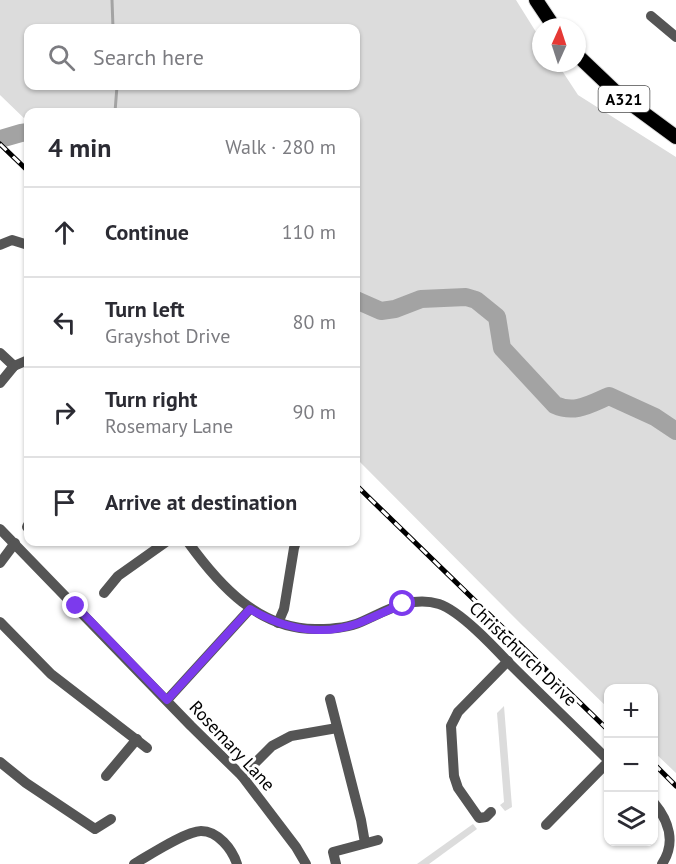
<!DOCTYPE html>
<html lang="en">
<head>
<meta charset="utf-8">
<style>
	:root { --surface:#fff; --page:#f7f7f7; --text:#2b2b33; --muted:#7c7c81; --line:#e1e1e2 }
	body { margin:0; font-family:"PT Sans",sans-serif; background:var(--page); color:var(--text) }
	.controls { position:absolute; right:18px; bottom:18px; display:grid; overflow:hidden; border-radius:12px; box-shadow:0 2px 4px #0004 }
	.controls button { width:54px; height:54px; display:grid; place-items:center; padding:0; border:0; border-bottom:2px solid var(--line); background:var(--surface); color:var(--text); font:30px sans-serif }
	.compass { position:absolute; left:532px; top:18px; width:54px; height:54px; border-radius:50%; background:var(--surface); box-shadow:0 2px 4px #0004; rotate:3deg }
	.stop { position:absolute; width:18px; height:18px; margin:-14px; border:4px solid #7c3aed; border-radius:50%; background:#fff }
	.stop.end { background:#7c3aed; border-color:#fff; box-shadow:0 2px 6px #0008 }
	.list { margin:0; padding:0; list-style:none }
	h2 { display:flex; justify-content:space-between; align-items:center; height:78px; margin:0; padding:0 24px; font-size:26px }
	h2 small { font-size:20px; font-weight:400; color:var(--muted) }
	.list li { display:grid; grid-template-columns:39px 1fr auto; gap:18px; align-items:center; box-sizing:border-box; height:90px; padding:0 24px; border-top:2px solid var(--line) }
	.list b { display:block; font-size:22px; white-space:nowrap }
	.list p { margin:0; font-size:20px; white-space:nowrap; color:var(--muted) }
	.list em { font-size:20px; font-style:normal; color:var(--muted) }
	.icon { flex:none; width:33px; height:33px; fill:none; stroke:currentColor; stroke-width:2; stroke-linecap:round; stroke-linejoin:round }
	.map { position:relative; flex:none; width:676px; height:864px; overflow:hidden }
	.search { position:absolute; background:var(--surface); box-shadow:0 2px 4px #0004; left:24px; top:24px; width:336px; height:66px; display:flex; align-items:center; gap:15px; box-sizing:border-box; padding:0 21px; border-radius:12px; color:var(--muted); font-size:22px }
	.panel { position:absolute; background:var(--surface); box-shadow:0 2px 4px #0004; left:24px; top:108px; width:336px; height:438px; border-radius:12px }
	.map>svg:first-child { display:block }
	.green { fill:#dcdcdc; fill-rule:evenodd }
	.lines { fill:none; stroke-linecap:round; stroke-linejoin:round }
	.stream { stroke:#a3a3a3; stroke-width:3 }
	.river { stroke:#a3a3a3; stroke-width:18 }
	.major-casing { stroke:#dbdbdb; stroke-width:16 }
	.minor { stroke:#555; stroke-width:10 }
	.major { stroke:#000; stroke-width:14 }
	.rail-casing { stroke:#000; stroke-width:5 }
	.rail { stroke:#fff; stroke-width:3; stroke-dasharray:9; stroke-linecap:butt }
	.route { stroke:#7c3aed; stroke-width:8 }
	.labels { text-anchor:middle; stroke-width:6; stroke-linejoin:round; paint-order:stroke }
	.shield { fill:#fff; stroke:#4c4c4c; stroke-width:1.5 }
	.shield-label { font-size:16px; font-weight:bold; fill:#000 }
	.street-label { font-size:18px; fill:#000; stroke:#fff }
</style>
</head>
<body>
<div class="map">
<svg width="676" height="864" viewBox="0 0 676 864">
	<rect width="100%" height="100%" fill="#fff"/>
	<g class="green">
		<path d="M0 0H516L541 40V63H557L578 95 676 157V773L654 752V688H608V708L523 626 356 458V112H28V122L0 95ZM356 28V86H28V28Z"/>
		<polygon points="504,706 512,807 505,811 500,805 504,802 497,713"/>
		<polygon points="473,824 477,829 429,864 417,864"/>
	</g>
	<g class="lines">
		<g class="stream">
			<polyline points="112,0 113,28"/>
			<polyline points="115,112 117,86"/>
		</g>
		<g class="river">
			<polyline points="0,139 21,133 28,132"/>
			<path d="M356 300 381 311 395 309 421 299 466 297 476 300 497 317 502 348 555 405C575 414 590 404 609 396L655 417 676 431"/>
		</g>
		<defs>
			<g id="major">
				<polyline points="536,0 554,27"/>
				<polyline points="577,55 619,95 676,137"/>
			</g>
		</defs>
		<use href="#major" class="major-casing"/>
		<g class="minor">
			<polyline points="651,16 676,37"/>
			<polyline points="0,245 12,240 28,245"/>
			<polyline points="0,353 14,366"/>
			<polyline points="0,383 14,366 28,360"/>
			<polyline points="27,527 28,525"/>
			<polyline points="0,529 191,726 242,776 296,847 306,864"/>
			<path d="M188 542C219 585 259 630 317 629 332 629 348 628 361 622 386 611 411 595 439 604 460 611 492 645 508 662 541 695 575 727 608 760"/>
			<polyline points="0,563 15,543"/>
			<polyline points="104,593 118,576 166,542"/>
			<polyline points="0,622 51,674 147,748"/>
			<polyline points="278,623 284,609 294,548 296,542"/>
			<polyline points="330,699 361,820 365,843"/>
			<polyline points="167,700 250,609"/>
			<polyline points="0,762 26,783 95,829 111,819"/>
			<polyline points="106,776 137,739"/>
			<polyline points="242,776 272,746 291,736 337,728"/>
			<path d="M654 803C669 821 676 843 662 864"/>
			<polyline points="491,812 486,817 479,818 458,788 454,776 451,726 458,712 508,661"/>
			<polyline points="546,825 608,762"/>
			<path d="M134 864C148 856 186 831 201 831 218 831 232 849 237 864"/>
			<polyline points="336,864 333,852 378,840"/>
		</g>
		<use href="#major" class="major"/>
		<defs>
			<g id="rail">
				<polyline points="0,144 28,171"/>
				<polyline points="356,485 608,730"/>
				<polyline points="654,764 676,786"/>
			</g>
		</defs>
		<use href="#rail" class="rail-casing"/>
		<use href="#rail" class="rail"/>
	</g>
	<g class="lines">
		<path class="route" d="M76 606 167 700 250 609C284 629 321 637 359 623 374 617 388 610 403 604"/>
	</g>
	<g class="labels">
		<rect class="shield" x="598.5" y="86" width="51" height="26" rx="4.5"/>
		<g class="shield-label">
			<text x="624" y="105">A321</text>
		</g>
		<g class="street-label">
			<text transform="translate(523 654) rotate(44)" y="6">Christchurch Drive</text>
			<text transform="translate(232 746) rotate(47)" y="6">Rosemary Lane</text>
		</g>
	</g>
</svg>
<div class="controls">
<button>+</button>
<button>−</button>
<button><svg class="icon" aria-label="layers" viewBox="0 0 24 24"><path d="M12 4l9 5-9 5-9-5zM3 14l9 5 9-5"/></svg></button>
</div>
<svg class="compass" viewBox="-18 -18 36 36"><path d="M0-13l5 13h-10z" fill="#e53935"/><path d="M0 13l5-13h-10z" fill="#7c7c81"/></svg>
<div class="stop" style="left:403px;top:604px"></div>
<div class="stop end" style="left:76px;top:606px"></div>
<div class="search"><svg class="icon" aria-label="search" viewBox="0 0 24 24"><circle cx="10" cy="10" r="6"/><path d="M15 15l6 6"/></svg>Search here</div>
<section class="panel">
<h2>4 min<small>Walk · 280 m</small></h2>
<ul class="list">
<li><svg class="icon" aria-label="ahead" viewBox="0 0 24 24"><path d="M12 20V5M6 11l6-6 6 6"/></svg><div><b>Continue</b></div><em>110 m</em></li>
<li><svg class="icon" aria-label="left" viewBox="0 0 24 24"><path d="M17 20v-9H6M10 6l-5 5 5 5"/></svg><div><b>Turn left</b><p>Grayshot Drive</p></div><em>80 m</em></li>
<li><svg class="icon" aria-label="right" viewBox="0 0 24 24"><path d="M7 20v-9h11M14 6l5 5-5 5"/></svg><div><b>Turn right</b><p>Rosemary Lane</p></div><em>90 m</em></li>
<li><svg class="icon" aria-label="arrive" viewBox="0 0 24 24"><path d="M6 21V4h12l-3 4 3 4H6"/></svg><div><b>Arrive at destination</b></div></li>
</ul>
</section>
</div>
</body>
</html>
